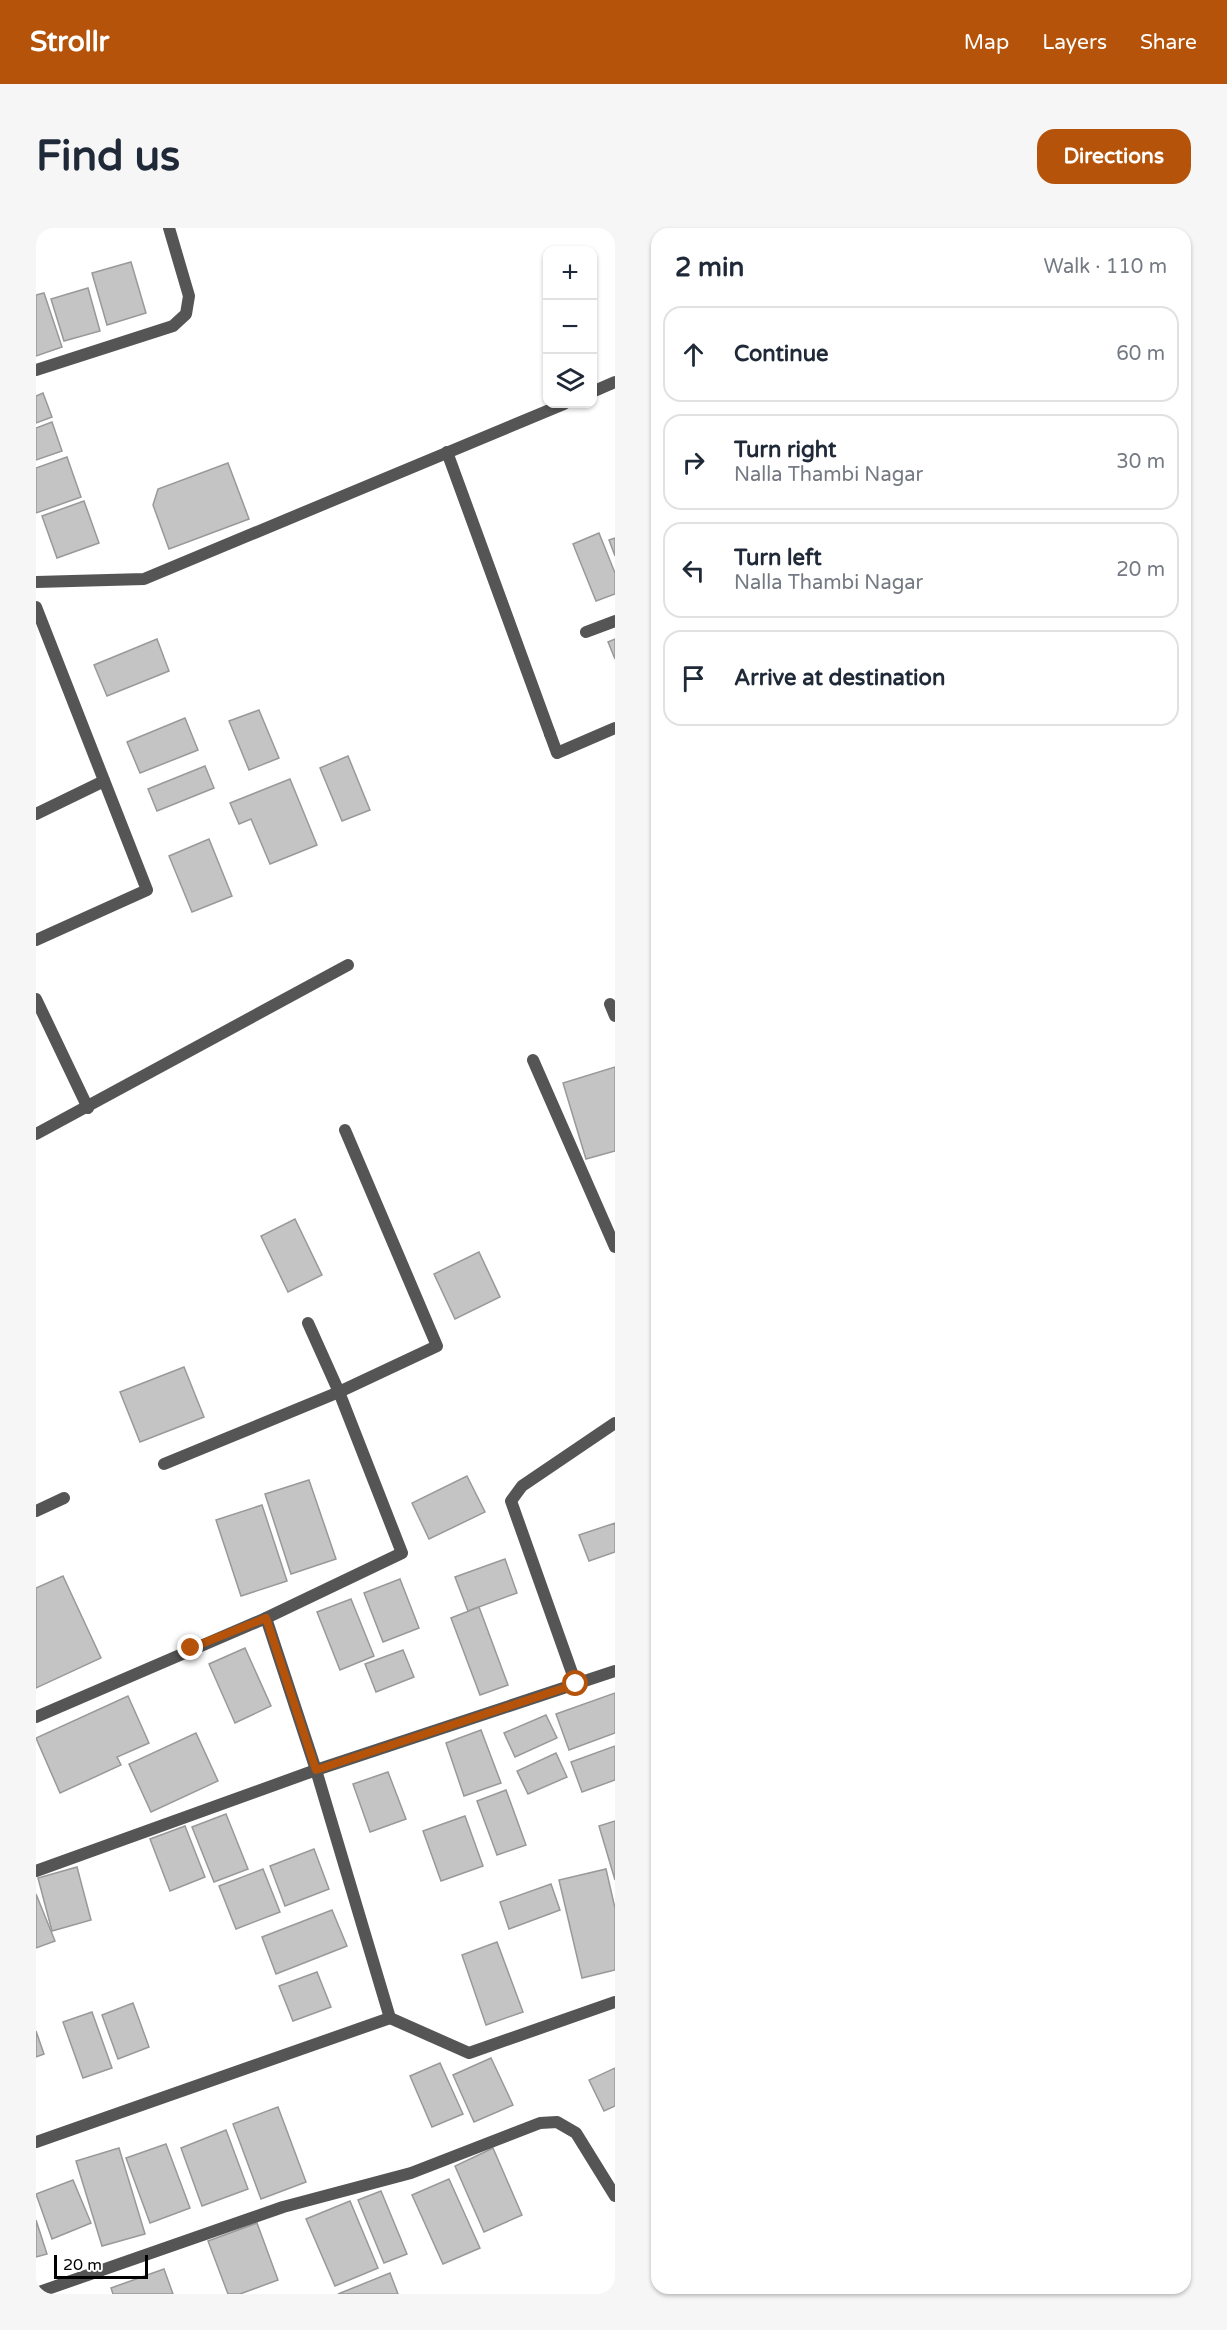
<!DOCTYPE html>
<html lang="en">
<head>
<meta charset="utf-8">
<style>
	:root { --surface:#fff; --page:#f6f6f7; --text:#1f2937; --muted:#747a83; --line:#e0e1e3; --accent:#b45309 }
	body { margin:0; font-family:"Varela Round",sans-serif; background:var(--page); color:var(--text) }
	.controls { position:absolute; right:18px; top:18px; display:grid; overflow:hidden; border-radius:12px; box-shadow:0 2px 4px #0004 }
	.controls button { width:54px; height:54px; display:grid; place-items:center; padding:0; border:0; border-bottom:2px solid var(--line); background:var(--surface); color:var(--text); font:30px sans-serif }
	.scale { position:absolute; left:18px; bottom:15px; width:94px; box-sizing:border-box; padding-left:6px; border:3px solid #000; border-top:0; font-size:16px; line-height:21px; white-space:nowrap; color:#000; -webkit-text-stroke:4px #fff; paint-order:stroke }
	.stop { position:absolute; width:18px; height:18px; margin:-14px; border:4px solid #b45309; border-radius:50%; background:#fff }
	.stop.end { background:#b45309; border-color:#fff; box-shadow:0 2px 6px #0008 }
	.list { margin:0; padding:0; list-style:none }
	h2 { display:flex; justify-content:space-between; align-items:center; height:78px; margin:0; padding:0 24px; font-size:26px }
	h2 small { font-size:20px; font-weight:400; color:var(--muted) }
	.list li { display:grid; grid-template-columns:39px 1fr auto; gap:18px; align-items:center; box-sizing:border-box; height:96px; margin:0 12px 12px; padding:0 12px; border:2px solid var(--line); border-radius:18px }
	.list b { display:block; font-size:22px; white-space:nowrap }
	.list p { margin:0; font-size:20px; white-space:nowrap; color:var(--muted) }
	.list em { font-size:20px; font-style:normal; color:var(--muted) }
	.icon { flex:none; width:33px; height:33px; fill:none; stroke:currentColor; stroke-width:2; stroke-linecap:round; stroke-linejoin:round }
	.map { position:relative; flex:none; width:579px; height:2066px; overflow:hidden; border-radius:18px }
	header { display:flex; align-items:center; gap:36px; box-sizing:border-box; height:84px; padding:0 30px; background:var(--accent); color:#fff }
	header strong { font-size:28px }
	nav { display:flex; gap:33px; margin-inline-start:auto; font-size:21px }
	.intro { display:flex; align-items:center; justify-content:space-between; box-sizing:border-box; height:144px; padding:0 36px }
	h1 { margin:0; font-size:42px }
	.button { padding:15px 27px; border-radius:18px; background:var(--accent); color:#fff; font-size:21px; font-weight:700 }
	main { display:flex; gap:36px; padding:0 36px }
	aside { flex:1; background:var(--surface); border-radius:18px; box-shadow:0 2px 4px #0004 }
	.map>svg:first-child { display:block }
	.building { fill:#c4c4c4; stroke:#999; stroke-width:1.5 }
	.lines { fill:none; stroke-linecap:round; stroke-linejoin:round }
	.service { stroke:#555; stroke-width:12 }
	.minor { stroke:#555; stroke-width:12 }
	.route { stroke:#b45309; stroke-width:8 }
</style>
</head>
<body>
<header>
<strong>Strollr</strong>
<nav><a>Map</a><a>Layers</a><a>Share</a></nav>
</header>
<div class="intro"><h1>Find us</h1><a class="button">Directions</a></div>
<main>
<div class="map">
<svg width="579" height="2066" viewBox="0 0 579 2066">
	<rect width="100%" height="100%" fill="#fff"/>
	<g class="building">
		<polygon points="95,34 110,85 71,97 56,45"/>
		<polygon points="52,60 64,103 28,113 15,71"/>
		<polygon points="8,65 26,119 0,128 0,67"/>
		<polygon points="7,165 16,189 0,195 0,168"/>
		<polygon points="16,194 26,223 0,232 0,200"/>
		<polygon points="31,229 45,269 0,285 0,240"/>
		<polygon points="192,235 213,291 133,321 117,277 122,261"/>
		<polygon points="48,273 63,315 21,330 6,288"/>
		<polygon points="563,305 579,345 579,366 560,373 537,316"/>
		<polygon points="579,310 579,328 573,312"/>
		<polygon points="121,411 133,443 71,468 58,437"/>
		<polygon points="579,411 579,431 572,414"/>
		<polygon points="223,482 243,530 213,542 193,493"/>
		<polygon points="149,490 162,522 104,545 91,514"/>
		<polygon points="312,528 334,582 306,593 284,540"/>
		<polygon points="169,538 178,560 121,583 112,561"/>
		<polygon points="254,551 281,617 234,636 215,591 203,596 194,575"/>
		<polygon points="173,611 196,668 156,684 133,628"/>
		<polygon points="579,839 579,923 550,931 527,855"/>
		<polygon points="259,991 286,1047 252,1064 225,1008"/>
		<polygon points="443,1024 464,1069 419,1091 398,1046"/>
		<polygon points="148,1139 168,1189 104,1214 84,1164"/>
		<polygon points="431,1248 449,1284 393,1311 376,1275"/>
		<polygon points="273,1252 300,1331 255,1346 229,1266"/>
		<polygon points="226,1277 251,1353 205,1368 180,1292"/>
		<polygon points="579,1295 579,1324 553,1333 543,1307"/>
		<polygon points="469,1331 481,1365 432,1383 419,1349"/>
		<polygon points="27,1348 65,1430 0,1460 0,1360"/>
		<polygon points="364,1351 383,1400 347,1414 328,1365"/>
		<polygon points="315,1371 338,1428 304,1442 281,1384"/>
		<polygon points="443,1379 472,1457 444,1467 415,1390"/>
		<polygon points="209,1420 235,1478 199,1495 173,1436"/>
		<polygon points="367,1422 378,1449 340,1464 329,1436"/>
		<polygon points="579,1465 579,1505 533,1522 520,1486"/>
		<polygon points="92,1468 113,1515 81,1529 85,1537 24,1565 0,1510"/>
		<polygon points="510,1487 521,1510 479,1529 468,1505"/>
		<polygon points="445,1502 465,1555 428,1568 410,1515"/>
		<polygon points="160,1505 182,1553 115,1584 93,1536"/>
		<polygon points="579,1518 579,1552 546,1564 535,1534"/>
		<polygon points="520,1525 531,1549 492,1566 481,1543"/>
		<polygon points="352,1544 370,1591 334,1604 317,1556"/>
		<polygon points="470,1562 490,1617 461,1627 441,1573"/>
		<polygon points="190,1586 212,1641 178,1654 156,1599"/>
		<polygon points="429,1588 447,1638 405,1653 387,1603"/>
		<polygon points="579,1593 579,1652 563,1598"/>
		<polygon points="149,1598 169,1649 134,1663 114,1611"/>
		<polygon points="278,1621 293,1661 249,1678 234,1638"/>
		<polygon points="41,1639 55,1692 16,1703 2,1650"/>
		<polygon points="227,1641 244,1684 200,1701 183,1658"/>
		<polygon points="570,1641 579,1680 579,1742 546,1750 523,1652"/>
		<polygon points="515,1656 524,1682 473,1701 464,1674"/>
		<polygon points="0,1666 19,1713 0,1720"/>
		<polygon points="296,1682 311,1718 240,1746 226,1709"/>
		<polygon points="461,1714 487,1784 450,1797 426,1727"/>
		<polygon points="281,1744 295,1779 257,1793 243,1758"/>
		<polygon points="97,1775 113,1819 82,1831 66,1787"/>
		<polygon points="56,1784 76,1840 47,1850 27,1794"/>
		<polygon points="0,1803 8,1826 0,1829"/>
		<polygon points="455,1830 477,1877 438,1894 417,1847"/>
		<polygon points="404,1835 427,1886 396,1899 374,1848"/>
		<polygon points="579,1840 579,1878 568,1883 553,1852"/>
		<polygon points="242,1879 270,1954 225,1971 197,1896"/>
		<polygon points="190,1902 212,1961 166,1978 145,1920"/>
		<polygon points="130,1916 154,1980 114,1995 90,1930"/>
		<polygon points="83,1920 109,2006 66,2018 40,1933"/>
		<polygon points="457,1920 486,1987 448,2004 419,1938"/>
		<polygon points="413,1951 444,2020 407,2036 376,1967"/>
		<polygon points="37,1952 55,1995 16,2011 0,1966"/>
		<polygon points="345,1963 371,2026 348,2035 322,1972"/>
		<polygon points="314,1973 342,2040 299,2058 270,1991"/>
		<polygon points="0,1992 11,2026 0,2029"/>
		<polygon points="221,1995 242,2052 204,2066 192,2066 172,2013"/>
		<polygon points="128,2041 137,2066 77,2066 75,2060"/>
		<polygon points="354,2045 362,2066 302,2066"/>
	</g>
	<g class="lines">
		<polyline class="service" points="514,506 521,525 579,500"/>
		<g class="minor">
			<polyline points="0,142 137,98 150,86 153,68 133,0"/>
			<polyline points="556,164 579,154"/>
			<polyline points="411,224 514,506"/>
			<polyline points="0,354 108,351 528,176"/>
			<polyline points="0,379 111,662 0,712"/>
			<polyline points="550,404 579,393"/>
			<polyline points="0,586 68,553"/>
			<polyline points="0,771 52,880"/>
			<polyline points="574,776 579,788"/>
			<polyline points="497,832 579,1019"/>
			<polyline points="0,906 312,737"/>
			<polyline points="128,1236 303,1164 272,1095"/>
			<polyline points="0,1283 28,1270"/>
			<polyline points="230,1390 366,1325 303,1164 401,1118 309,902"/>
			<polyline points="540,1456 475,1273 486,1258 579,1195"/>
			<polyline points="0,1489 230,1390 280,1542 354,1790 433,1825 579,1774"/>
			<polyline points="0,1643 280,1542 579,1443"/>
			<polyline points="0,1914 354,1790"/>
			<polyline points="0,2065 247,1979 375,1945 504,1895 521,1894 540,1905 579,1968"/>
		</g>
	</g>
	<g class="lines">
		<polyline class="route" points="155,1420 230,1390 280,1542 540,1456"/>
	</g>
</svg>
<div class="controls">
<button>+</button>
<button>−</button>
<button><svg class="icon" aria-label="layers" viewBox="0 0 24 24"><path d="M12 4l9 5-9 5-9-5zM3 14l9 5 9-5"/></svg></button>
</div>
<div class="scale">20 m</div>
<div class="stop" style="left:540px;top:1456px"></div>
<div class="stop end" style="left:155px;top:1420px"></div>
</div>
<aside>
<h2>2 min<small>Walk · 110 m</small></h2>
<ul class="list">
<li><svg class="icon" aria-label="ahead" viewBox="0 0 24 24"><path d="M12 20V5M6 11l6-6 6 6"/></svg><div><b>Continue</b></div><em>60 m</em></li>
<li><svg class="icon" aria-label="right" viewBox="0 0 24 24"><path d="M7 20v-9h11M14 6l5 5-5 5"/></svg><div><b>Turn right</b><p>Nalla Thambi Nagar</p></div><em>30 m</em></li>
<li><svg class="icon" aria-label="left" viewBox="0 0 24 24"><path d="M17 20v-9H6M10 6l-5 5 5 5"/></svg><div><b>Turn left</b><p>Nalla Thambi Nagar</p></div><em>20 m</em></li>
<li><svg class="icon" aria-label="arrive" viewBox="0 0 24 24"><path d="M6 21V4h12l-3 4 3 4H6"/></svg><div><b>Arrive at destination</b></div></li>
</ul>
</aside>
</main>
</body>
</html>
